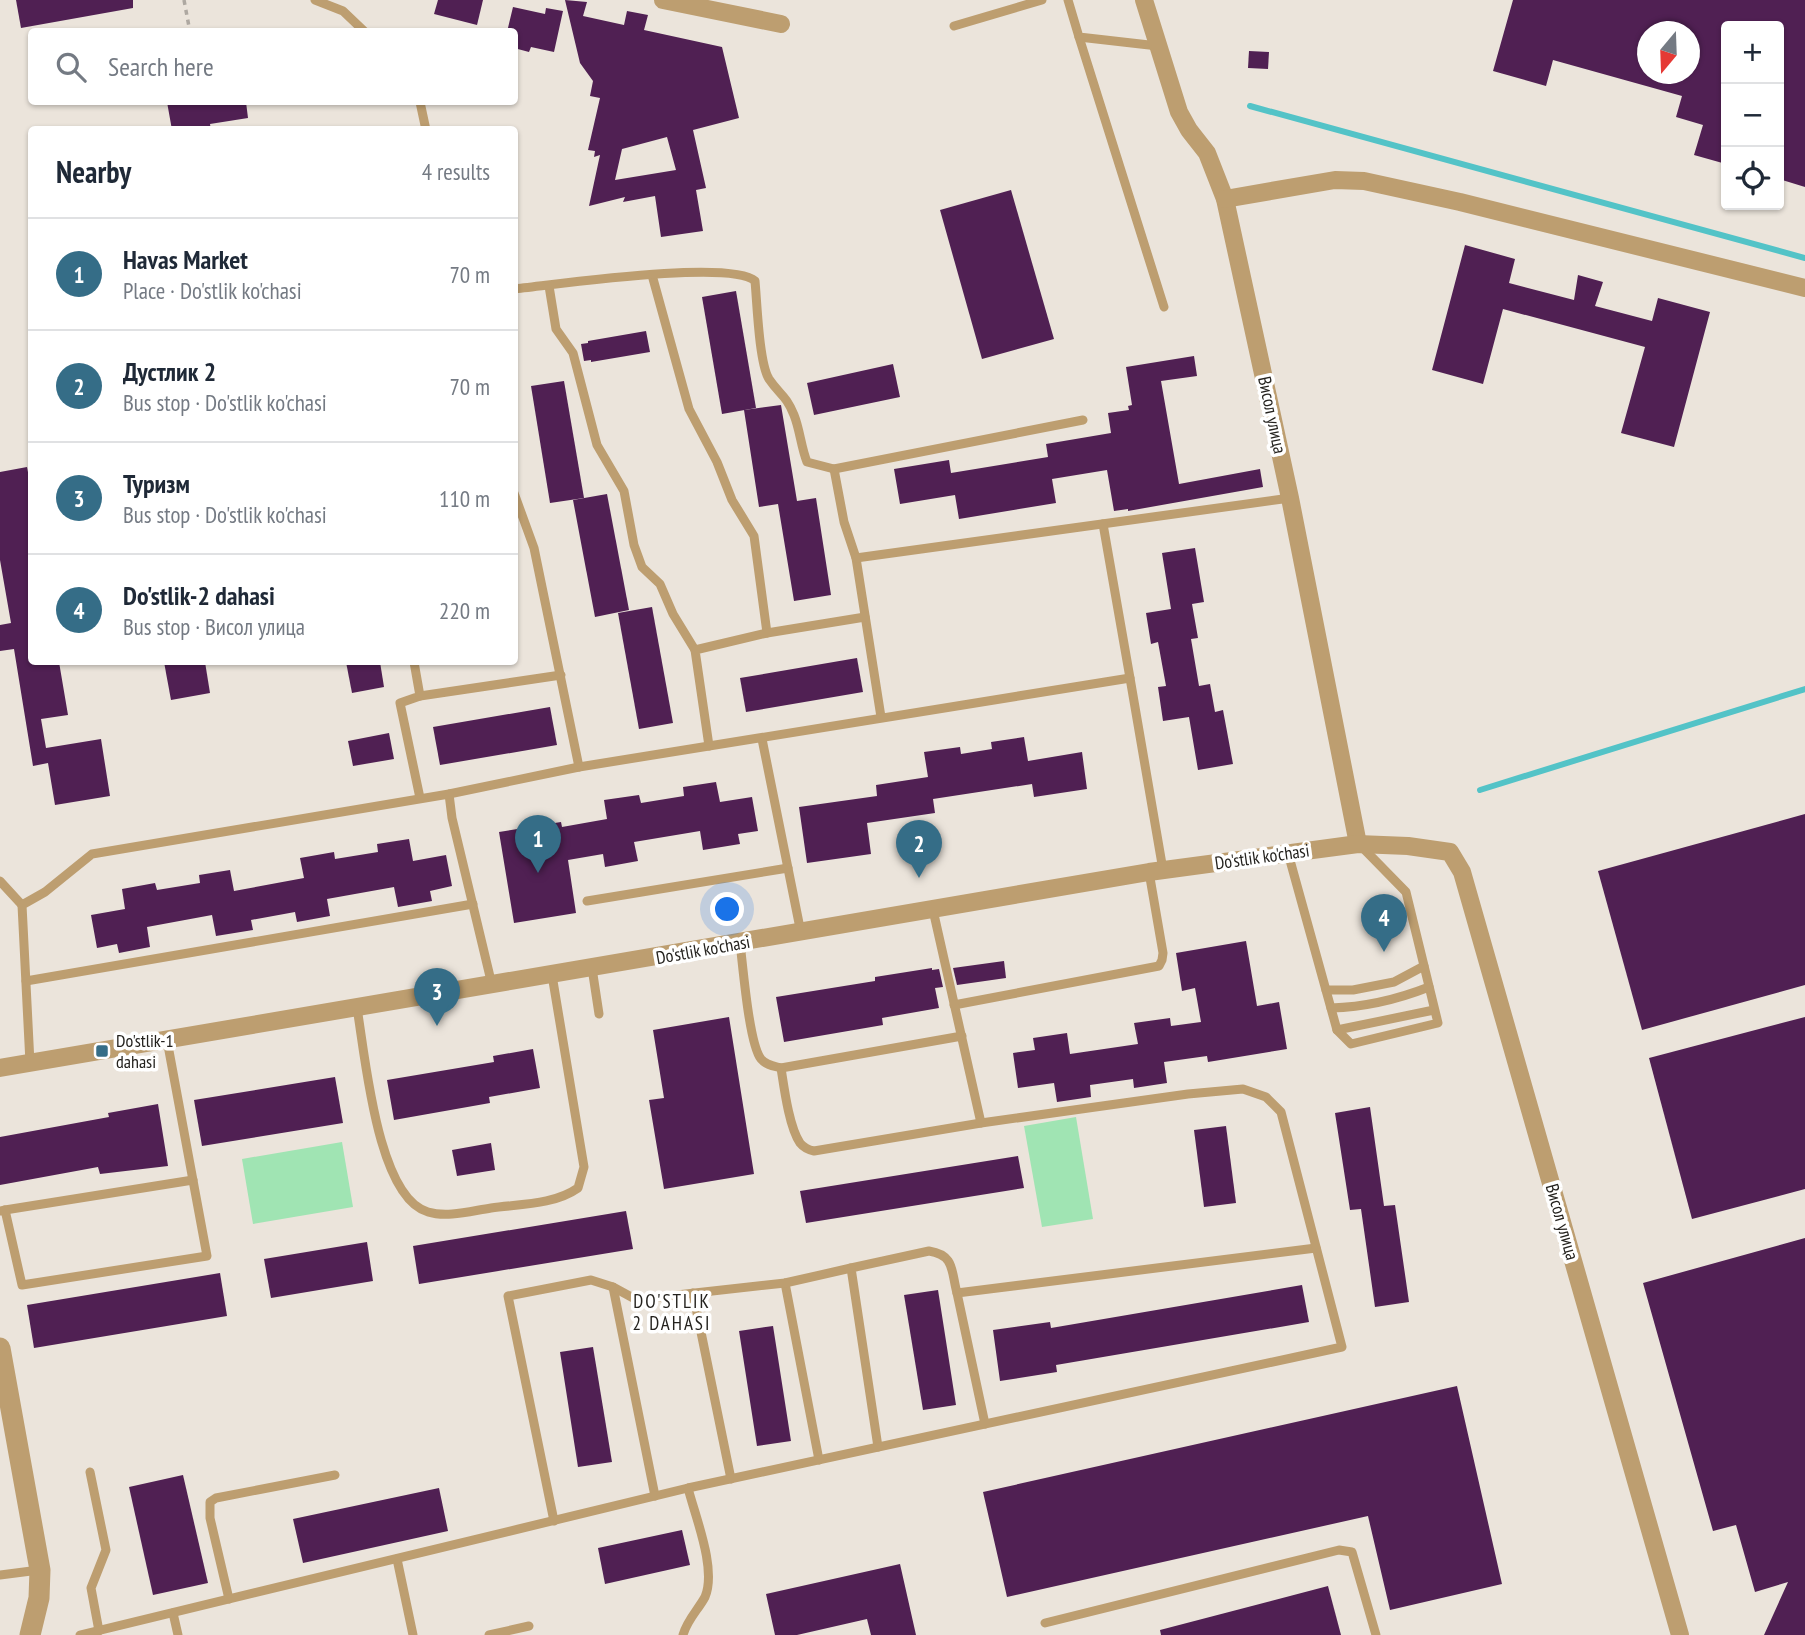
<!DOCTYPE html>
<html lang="en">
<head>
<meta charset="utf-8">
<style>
	:root { --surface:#fff; --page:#f6f6f7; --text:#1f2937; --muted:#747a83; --line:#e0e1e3; --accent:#356d87 }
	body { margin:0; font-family:"PT Sans Narrow",sans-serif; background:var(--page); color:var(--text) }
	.controls { position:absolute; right:21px; top:21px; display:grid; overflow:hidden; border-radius:7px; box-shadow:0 2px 5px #0004 }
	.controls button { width:63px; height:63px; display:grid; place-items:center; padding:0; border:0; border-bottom:2px solid var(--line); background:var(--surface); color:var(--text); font:35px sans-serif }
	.compass { position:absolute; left:1637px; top:21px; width:63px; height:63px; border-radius:50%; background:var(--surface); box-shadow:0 2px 5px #0004; rotate:199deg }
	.you { position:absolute; left:728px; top:910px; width:24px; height:24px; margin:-18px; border:5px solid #fff; border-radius:50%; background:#1a73e8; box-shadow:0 0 0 10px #1a73e833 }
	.badge { display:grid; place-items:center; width:46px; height:46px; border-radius:50%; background:var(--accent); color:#fff; font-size:23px; font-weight:700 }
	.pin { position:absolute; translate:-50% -58px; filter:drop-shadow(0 2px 4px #0008) }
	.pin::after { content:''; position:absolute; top:37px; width:24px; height:21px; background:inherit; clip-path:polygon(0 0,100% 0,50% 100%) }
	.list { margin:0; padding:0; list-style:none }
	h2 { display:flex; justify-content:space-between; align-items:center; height:91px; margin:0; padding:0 28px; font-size:30px }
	h2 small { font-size:23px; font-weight:400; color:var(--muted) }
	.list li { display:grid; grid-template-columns:46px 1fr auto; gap:21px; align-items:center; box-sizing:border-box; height:112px; padding:0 28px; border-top:2px solid var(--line) }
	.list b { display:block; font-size:26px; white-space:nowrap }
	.list p { margin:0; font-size:23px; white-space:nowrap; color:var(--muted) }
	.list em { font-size:23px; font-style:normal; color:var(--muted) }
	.icon { flex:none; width:38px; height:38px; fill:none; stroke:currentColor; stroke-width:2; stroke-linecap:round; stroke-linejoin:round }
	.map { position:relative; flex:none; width:1805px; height:1635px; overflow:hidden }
	.search { position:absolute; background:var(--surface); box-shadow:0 2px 5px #0004; left:28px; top:28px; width:490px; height:77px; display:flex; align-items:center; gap:18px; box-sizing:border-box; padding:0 24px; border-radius:7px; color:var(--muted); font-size:26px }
	.panel { position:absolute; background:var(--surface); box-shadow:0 2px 5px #0004; left:28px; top:126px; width:490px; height:539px; border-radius:7px }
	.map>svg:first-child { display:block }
	.green { fill:#a0e4b3 }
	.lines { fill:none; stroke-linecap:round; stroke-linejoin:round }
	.stream { stroke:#53c3c7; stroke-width:6 }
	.building { fill:#502053; fill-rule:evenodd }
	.path { stroke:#aea8a1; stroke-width:3.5; stroke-dasharray:5 5; stroke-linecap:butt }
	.service { stroke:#bd9e70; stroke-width:9 }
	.minor { stroke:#bd9e70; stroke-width:18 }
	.tertiary { stroke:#bd9e70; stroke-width:21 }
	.poi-dot { fill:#356d87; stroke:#fff; stroke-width:2.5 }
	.labels { text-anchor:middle; stroke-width:7; stroke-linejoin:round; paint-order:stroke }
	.street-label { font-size:18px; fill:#24221e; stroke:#fff }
	.poi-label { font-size:18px; fill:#24221e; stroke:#fff; text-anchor:start }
	.neighbourhood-label { font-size:19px; letter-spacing:2px; fill:#24221e; stroke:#fff }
</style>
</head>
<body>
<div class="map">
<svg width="1805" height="1635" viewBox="0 0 1805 1635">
	<rect width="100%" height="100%" fill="#ebe4db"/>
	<g class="green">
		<polygon points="1076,1117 1093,1219 1042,1227 1024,1126"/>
		<polygon points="342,1142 353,1207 253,1224 242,1159"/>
	</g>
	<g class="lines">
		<g class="stream">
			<polyline points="1250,106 1805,258"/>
			<polyline points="1480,790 1805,689"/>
		</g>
	</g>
	<g class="building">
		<polygon points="16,0 133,0 133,8 21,28"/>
		<polygon points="438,0 483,0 477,25 434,14"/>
		<path d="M565 0 587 2 583 16 624 25 627 11 648 15 644 30 722 47 739 118 693 130 706 188 696 190 703 231 661 237 655 196 623 202 625 197 589 206 600 155 594 157 595 151 588 150 600 98 590 96 593 81 580 63ZM667 137 676 170 615 180 622 149Z"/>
		<path d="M1513 0H1805V187L1779 179V26H1726V164L1694 155 1703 125 1676 117 1682 96 1553 60 1546 86 1493 71ZM1648 32H1690V74H1648Z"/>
		<polygon points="513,7 545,14 546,8 563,11 554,52 531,47 529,52 514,48 514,32 507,32"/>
		<polygon points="1249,51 1269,52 1268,69 1248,68"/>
		<polygon points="167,102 246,102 248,118 210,124 211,130 172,130"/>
		<polygon points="1011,190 1054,339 982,359 940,210"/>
		<polygon points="1465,245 1515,259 1509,283 1574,300 1578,275 1603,282 1595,306 1652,321 1658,298 1710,312 1674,447 1621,433 1645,347 1503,309 1483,384 1432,370"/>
		<polygon points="736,291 756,408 722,414 702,297"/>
		<polygon points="646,331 650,352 591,362 591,360 584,361 581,344 588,343 588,341"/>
		<polygon points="1194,356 1197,376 1161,381 1179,484 1260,469 1263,487 1128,511 1128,509 1114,511 1107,470 1052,479 1056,503 959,519 955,495 900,504 894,469 949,460 951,473 1048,457 1046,444 1111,433 1108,413 1129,410 1128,406 1132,405 1126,367"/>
		<polygon points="893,364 900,397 814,415 807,383"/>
		<polygon points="564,381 584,498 550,503 531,386"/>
		<polygon points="781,405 797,501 816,498 831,595 794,601 778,504 759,507 744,410"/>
		<polygon points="27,467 32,493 32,662 59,662 68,715 41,719 46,748 101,739 110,796 55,805 48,763 33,766 14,649 0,651 0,625 11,623 0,560 0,472"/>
		<polygon points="607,494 629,610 595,617 573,500"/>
		<polygon points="1195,548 1204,602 1192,604 1198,638 1191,639 1199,686 1210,684 1215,712 1223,710 1233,764 1198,770 1189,717 1163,721 1158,687 1166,686 1158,642 1151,644 1146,613 1171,609 1162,553"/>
		<polygon points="652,607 673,723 639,729 618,613"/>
		<polygon points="857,658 863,692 746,712 740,678"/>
		<polygon points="164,662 205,662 210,693 171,700"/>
		<polygon points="346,662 380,662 384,687 352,693"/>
		<polygon points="550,707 557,745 440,765 433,727"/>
		<polygon points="389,733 394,759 353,766 348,741"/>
		<polygon points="1024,737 1028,761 1082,752 1087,789 1034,797 1032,784 933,799 935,813 867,823 871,854 807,863 799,807 877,796 876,785 928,777 924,752 960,747 961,754 992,749 991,742"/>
		<polygon points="716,782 720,802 752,797 758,831 738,834 740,844 703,850 700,831 634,842 638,861 605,867 603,854 568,860 576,913 514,923 499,832 561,822 562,827 607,819 604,800 639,795 641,803 684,796 683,787"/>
		<polygon points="1805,814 1805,985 1642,1030 1598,871"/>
		<polygon points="409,839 413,861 446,855 452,886 430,891 432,901 398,907 394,887 327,899 330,916 297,922 295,912 251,920 253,930 216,936 212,915 147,927 150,947 119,953 117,944 97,948 91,915 125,909 122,889 155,883 157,890 200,883 199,875 230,870 234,891 304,878 300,858 334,852 335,859 378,852 377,844"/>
		<polygon points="1246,941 1257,1006 1279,1002 1287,1049 1208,1062 1207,1056 1164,1062 1167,1083 1134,1088 1133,1079 1090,1085 1091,1097 1057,1102 1054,1083 1018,1088 1013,1053 1035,1050 1033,1038 1067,1033 1070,1054 1138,1044 1134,1023 1170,1018 1171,1026 1201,1022 1195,988 1182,991 1176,953"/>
		<polygon points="1004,961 1006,978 957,985 953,968"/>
		<polygon points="932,968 932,970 939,969 943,987 935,988 939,1008 882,1018 883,1025 784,1042 776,997 875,981 875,977"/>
		<polygon points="729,1017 754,1174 664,1189 649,1100 664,1098 653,1030"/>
		<polygon points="1805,1017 1805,1189 1692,1219 1649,1058"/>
		<polygon points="533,1049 540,1088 489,1097 490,1103 394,1120 387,1080 494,1062 493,1056"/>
		<polygon points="335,1077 343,1123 202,1146 194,1100"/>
		<polygon points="158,1104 168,1166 100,1174 98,1167 0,1185 0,1137 109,1117 108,1113"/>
		<polygon points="1370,1107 1384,1206 1395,1205 1409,1302 1375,1307 1361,1209 1350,1210 1335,1113"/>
		<polygon points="1226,1126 1236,1203 1204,1207 1194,1130"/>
		<polygon points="491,1143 495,1170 457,1176 452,1150"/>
		<polygon points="1018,1156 1024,1188 806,1223 800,1191"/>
		<polygon points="626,1211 633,1249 419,1284 413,1246"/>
		<polygon points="1805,1238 1805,1635 1764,1635 1788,1582 1755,1592 1736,1525 1713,1531 1643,1283"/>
		<polygon points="367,1242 373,1281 271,1298 264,1259"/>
		<polygon points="220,1273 227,1316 34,1348 27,1305"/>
		<polygon points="1302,1285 1309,1322 1056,1365 1057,1372 1000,1381 993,1330 1050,1322 1051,1328"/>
		<polygon points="938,1290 956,1405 923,1410 904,1295"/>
		<polygon points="773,1326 791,1441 757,1446 739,1331"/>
		<polygon points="593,1347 612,1462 578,1467 560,1352"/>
		<polygon points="1457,1386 1502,1584 1390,1610 1368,1516 1007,1597 983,1492"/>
		<polygon points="183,1475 208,1583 153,1595 129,1487"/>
		<polygon points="439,1488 448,1531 303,1563 293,1519"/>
		<polygon points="682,1530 690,1565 605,1584 598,1548"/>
		<polygon points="900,1564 916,1635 871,1635 867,1619 797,1635 775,1635 766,1594"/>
		<polygon points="1328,1586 1341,1635 1161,1635 1160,1630"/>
	</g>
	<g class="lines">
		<polyline class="path" points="184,0 190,32"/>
		<g class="service">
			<polyline points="315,0 343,11 365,32"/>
			<polyline points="1068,0 1079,37 1158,46"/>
			<polyline points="954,26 1042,0"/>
			<polyline points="1079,37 1164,307"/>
			<polyline points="420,102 426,130"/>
			<polyline points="652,275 689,409 717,462 732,500 754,536 767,633"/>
			<polyline points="549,286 556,329 573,353 597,445 624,491 634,545 642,567 660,584 673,614 695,650"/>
			<path d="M514 289C554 285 730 259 755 281 757 302 759 363 769 379 779 394 786 395 794 415 800 430 801 447 807 462L834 469 1083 420"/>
			<polyline points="834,469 844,522 856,558 881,717"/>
			<polyline points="514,493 534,548 579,767"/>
			<polyline points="856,558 1290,498"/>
			<polyline points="414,662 420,696 400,703 420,798"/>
			<polyline points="1130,678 1163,870"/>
			<polyline points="420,696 561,675"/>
			<polyline points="762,739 801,933"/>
			<polyline points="709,746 695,650 767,633 865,617"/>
			<polyline points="449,794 452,818 492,985"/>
			<polyline points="1288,853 1337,1030 1351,1044 1438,1023 1406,892 1361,846"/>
			<polyline points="0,881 22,905"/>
			<polyline points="587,901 788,868"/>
			<path d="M740 943C743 966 749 1044 761 1059 766 1065 774 1066 781 1068L962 1036"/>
			<polyline points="592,968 599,1014"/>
			<polyline points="26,981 473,904"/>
			<polyline points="1326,990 1353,990 1394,982 1424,966"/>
			<polyline points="954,1005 1159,966 1162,960 1163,953 1149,872"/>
			<path d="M357 1008C365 1054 377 1198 428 1212 447 1218 471 1211 491 1208 519 1204 554 1205 578 1188L584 1167 552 975"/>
			<path d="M1331 1008C1366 1007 1396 1000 1429 987"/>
			<polyline points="1337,1030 1434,1010"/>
			<polyline points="30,1063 22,905 45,892 92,854 449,794 579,767 1130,678 1103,524"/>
			<path d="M781 1068C784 1087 789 1127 800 1143 804 1148 809 1150 814 1151L981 1123"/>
			<polyline points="5,1210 193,1180"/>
			<polyline points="0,1211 5,1210 22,1285 207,1256 167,1040"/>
			<polyline points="785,1283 819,1460"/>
			<polyline points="613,1287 655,1496"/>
			<polyline points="693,1293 731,1479"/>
			<polyline points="985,1424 957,1293 1316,1248"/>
			<path d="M878 1447 851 1268 929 1251C955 1255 951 1271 957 1293"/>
			<polyline points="90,1472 106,1550 91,1588 99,1631"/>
			<polyline points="554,1521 508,1296 591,1280 613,1287 635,1299 641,1299 785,1283 851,1268"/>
			<polyline points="397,1559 413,1635"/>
			<polyline points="0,1575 39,1570"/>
			<polyline points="229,1599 210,1518 210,1502 216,1498 335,1475"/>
			<polyline points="173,1613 178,1635"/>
			<polyline points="1045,1623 1339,1550 1352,1552 1376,1635"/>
			<polyline points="80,1635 688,1488 1342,1347 1281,1112 1266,1097 1243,1089 1188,1094 981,1123 933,910"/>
			<polyline points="489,1635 529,1626"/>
			<path d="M683 1635C687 1620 698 1610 705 1597 717 1569 695 1516 688 1488"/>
		</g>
		<g class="minor">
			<polyline points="663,0 781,24"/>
			<polyline points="1144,0 1179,112 1189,130 1207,153 1225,199 1290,498 1358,844"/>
			<polyline points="1225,199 1335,180 1364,181 1460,202 1805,288"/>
			<polyline points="0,1068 1149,872 1358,844 1408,846 1450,852 1462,872 1680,1635"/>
		</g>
		<polyline class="tertiary" points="0,1348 40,1570 39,1598 30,1635"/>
	</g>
	<rect class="poi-dot" x="95" y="1044" width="14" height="14" rx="3.5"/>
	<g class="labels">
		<g class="street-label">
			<text transform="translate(1272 415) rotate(78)" y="6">Висол улица</text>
			<text transform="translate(1262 857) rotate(-8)" y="6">Do'stlik ko'chasi</text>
			<text transform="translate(703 950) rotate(-10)" y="6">Do'stlik ko'chasi</text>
			<text transform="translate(1562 1222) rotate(74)" y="6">Висол улица</text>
		</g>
		<g class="poi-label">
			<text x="116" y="1047">Do'stlik-1<tspan x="116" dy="21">dahasi</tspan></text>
		</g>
		<g class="neighbourhood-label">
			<text x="672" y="1308">DO'STLIK<tspan x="672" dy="22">2 DAHASI</tspan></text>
		</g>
	</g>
</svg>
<div class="controls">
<button>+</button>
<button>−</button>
<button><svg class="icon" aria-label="locate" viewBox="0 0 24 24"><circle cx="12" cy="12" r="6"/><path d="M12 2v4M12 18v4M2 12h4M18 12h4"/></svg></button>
</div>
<svg class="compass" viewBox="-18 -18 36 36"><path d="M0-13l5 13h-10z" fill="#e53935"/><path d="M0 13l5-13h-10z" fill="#747a83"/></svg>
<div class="you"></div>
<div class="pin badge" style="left:538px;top:873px">1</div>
<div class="pin badge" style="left:919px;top:878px">2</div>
<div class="pin badge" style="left:437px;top:1026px">3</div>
<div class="pin badge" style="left:1384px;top:952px">4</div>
<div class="search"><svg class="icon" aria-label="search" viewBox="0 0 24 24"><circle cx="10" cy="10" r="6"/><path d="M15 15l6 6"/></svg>Search here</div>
<section class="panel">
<h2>Nearby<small>4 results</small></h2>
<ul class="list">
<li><span class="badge">1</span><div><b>Havas Market</b><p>Place · Do'stlik ko'chasi</p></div><em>70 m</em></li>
<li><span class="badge">2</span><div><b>Дустлик 2</b><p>Bus stop · Do'stlik ko'chasi</p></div><em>70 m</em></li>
<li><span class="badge">3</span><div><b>Туризм</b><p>Bus stop · Do'stlik ko'chasi</p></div><em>110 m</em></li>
<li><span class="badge">4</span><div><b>Do'stlik-2 dahasi</b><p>Bus stop · Висол улица</p></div><em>220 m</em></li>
</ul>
</section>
</div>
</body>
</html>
